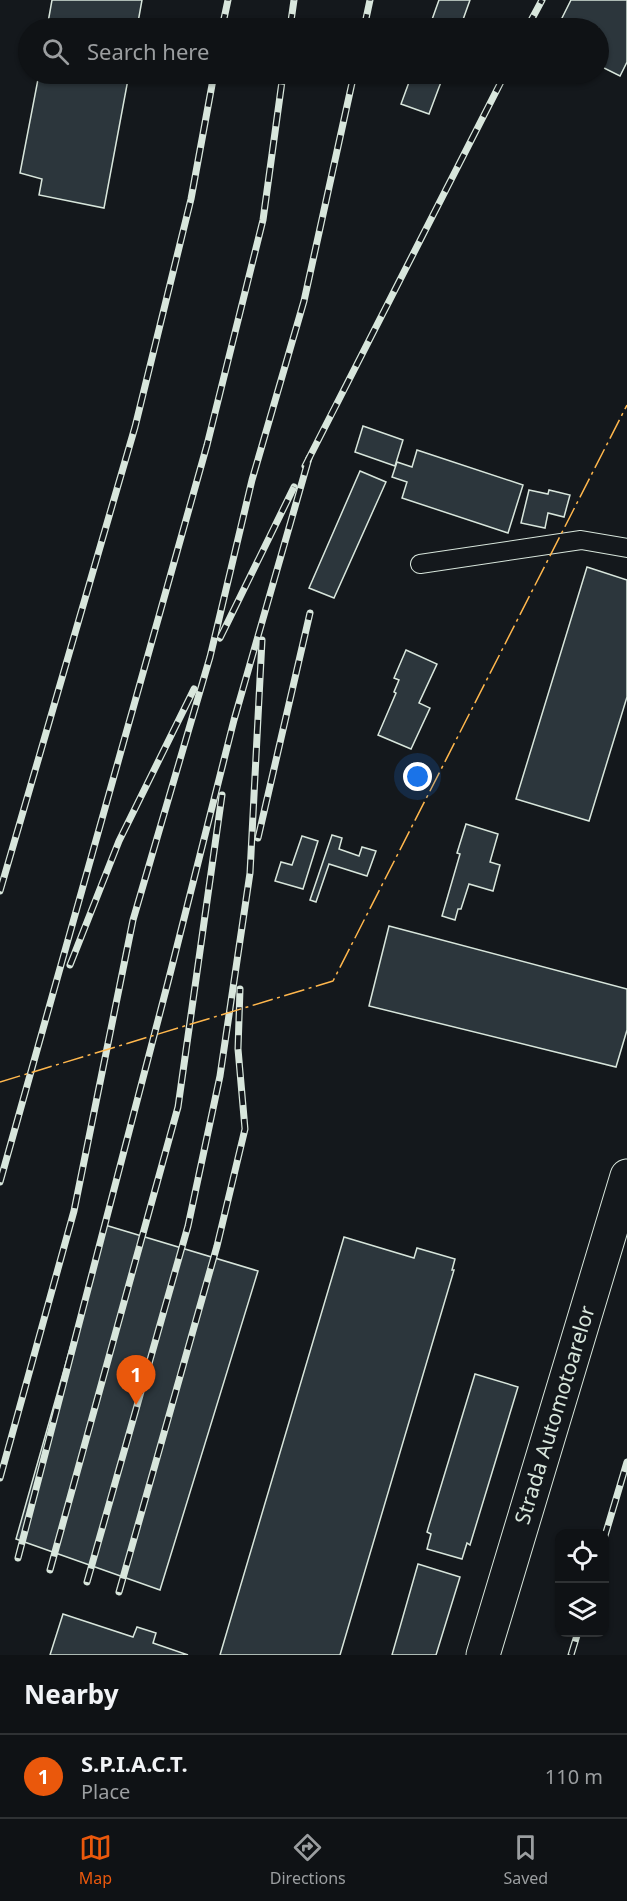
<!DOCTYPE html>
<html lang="en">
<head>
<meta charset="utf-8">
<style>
	:root { --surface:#0f1215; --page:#181b1e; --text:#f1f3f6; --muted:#9b9ea0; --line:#2f3234; --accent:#ea580c }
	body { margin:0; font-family:"Noto Sans",sans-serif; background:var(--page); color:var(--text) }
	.controls { position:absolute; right:18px; bottom:18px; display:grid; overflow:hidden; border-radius:12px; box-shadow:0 2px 4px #0004 }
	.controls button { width:54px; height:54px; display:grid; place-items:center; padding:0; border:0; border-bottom:2px solid var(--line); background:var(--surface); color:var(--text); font:30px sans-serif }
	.you { position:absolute; left:418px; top:777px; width:21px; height:21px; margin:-15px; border:4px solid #fff; border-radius:50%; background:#1a73e8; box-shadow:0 0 0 9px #1a73e833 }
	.badge { display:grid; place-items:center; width:39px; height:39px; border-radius:50%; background:var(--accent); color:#fff; font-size:20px; font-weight:700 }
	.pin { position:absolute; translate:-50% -50px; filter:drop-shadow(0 2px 3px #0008) }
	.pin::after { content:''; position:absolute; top:32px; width:21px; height:18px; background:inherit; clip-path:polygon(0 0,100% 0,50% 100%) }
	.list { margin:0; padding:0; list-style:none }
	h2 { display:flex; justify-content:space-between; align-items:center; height:78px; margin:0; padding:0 24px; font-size:26px }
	h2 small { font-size:20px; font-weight:400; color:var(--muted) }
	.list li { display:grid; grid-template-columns:39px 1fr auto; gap:18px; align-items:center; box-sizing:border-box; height:84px; padding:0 24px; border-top:2px solid var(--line) }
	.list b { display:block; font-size:22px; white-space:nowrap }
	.list p { margin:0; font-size:20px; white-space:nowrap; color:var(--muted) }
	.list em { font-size:20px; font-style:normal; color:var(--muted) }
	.icon { flex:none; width:33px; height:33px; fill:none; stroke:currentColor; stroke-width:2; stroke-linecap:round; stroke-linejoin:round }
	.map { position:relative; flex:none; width:627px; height:1655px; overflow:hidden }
	.search { position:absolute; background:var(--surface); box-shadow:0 2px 4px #0004; left:18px; right:18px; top:18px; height:66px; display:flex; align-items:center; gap:15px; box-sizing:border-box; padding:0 21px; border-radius:33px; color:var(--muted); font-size:22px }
	.sheet { height:162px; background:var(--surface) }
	nav { display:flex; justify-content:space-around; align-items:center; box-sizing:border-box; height:84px; border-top:2px solid var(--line); background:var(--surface); font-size:16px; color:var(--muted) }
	nav a { display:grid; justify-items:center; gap:3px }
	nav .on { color:var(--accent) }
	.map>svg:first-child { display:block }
	.building { fill:#2c363c; stroke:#d8e6dc; stroke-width:1.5 }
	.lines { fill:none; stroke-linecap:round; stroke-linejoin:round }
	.service-casing { stroke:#d8e6dc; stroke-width:20 }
	.minor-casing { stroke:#d8e6dc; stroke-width:35 }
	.service { stroke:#14181c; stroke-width:18 }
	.minor { stroke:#14181c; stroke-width:33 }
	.rail-casing { stroke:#d8e6dc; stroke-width:7 }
	.rail { stroke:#14181c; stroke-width:4.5; stroke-dasharray:14; stroke-linecap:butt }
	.power { stroke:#ffb74d; stroke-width:1.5; stroke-dasharray:21 4.5 3 4.5; stroke-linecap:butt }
	.labels { text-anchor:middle; stroke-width:4.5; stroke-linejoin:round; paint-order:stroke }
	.street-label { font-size:21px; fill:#d8e6dc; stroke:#14181c }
</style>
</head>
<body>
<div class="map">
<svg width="627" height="1655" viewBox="0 0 627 1655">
	<rect width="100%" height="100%" fill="#14181c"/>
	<g class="building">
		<polygon points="52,0 142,0 137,28 47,28"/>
		<polygon points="439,0 470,0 460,28 429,28"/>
		<polygon points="571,0 627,0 627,62 620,76 598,65 598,28 557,28"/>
		<polygon points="39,74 129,74 104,208 39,195 42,179 20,173"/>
		<polygon points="412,74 444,74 429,114 401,104"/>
		<polygon points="363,426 403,440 395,466 355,452"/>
		<polygon points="417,450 523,485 508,533 402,498 407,482 392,477 397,462 412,467"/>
		<polygon points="360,471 386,482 334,598 309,588"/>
		<polygon points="529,490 548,494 549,490 570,495 564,517 548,513 545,528 521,523"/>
		<polygon points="587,567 627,580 627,697 589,821 516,799"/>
		<polygon points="406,650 437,664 419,703 430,708 411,749 378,735 396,693 394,692 399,680 394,678"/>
		<polygon points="466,824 498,834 490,862 500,865 493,891 469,884 461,909 458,909 455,920 442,916 460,854 457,853"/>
		<polygon points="332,835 342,838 339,849 359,856 362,847 376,851 367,876 329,864 316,902 310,900"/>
		<polygon points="302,836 318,841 303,889 275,881 281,862 292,865"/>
		<polygon points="389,926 627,989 627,1030 616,1067 369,1006"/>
		<polygon points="105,1225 258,1271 160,1590 16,1539"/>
		<polygon points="344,1237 414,1258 417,1248 455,1259 452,1270 454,1270 340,1655 220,1655"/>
		<polygon points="475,1374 518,1387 470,1545 467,1543 462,1559 427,1549 431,1534 427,1532"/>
		<polygon points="418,1564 460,1577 436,1655 392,1655"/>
		<polygon points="63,1614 133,1637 137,1627 156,1633 153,1643 188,1655 50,1655"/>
	</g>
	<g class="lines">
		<defs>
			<polyline id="service" points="420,564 581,540 627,548"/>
			<polyline id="minor" points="483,1655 627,1176"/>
		</defs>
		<use href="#service" class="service-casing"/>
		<use href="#minor" class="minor-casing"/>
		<use href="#service" class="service"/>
		<use href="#minor" class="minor"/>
		<defs>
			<g id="rail">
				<polyline points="222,28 228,0"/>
				<polyline points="290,28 294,0"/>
				<polyline points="364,28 370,0"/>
				<polyline points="527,28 542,0"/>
				<polyline points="305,466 505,74"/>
				<polyline points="220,638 294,487"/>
				<polyline points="258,838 310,613"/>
				<polyline points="0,891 135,427 191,199 214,74"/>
				<polyline points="70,965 119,841 194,689"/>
				<polyline points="0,1182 207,445 263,220 283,74"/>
				<polyline points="0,1478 74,1211 133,920 210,657 252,480 304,301 354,74"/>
				<polyline points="604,1539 627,1462"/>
				<polyline points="18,1558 168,982 234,720 309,458"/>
				<polyline points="50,1570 178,1107 222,795"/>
				<polyline points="87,1582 188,1226 220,1076 250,873 262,640"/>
				<polyline points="119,1592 217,1246 245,1129 238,1049 240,989"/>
				<polyline points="571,1655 578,1632"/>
			</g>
		</defs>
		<use href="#rail" class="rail-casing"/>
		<use href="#rail" class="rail"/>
		<polyline class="power" points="0,1082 333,981 627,405"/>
	</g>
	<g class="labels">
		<g class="street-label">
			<text transform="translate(555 1415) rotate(-73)" y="7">Strada Automotoarelor</text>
		</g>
	</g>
</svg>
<div class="controls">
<button><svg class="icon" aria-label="locate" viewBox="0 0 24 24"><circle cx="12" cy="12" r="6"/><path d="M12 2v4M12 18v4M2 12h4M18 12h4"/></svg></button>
<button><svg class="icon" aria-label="layers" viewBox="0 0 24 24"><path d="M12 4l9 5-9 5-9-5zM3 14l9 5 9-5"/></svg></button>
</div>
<div class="you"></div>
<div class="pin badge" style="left:136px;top:1405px">1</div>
<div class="search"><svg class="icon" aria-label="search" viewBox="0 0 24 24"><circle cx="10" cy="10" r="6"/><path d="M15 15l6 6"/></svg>Search here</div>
</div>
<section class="sheet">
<h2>Nearby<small></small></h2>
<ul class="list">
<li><span class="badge">1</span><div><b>S.P.I.A.C.T.</b><p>Place</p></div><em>110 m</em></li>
</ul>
</section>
<nav>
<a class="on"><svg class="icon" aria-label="map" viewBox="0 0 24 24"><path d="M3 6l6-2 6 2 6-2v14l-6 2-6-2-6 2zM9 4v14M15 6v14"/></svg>Map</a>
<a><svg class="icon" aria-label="directions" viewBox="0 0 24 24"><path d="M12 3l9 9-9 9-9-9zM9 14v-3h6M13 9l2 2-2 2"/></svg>Directions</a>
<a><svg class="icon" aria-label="saved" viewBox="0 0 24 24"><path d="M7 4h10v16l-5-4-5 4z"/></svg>Saved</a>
</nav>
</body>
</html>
